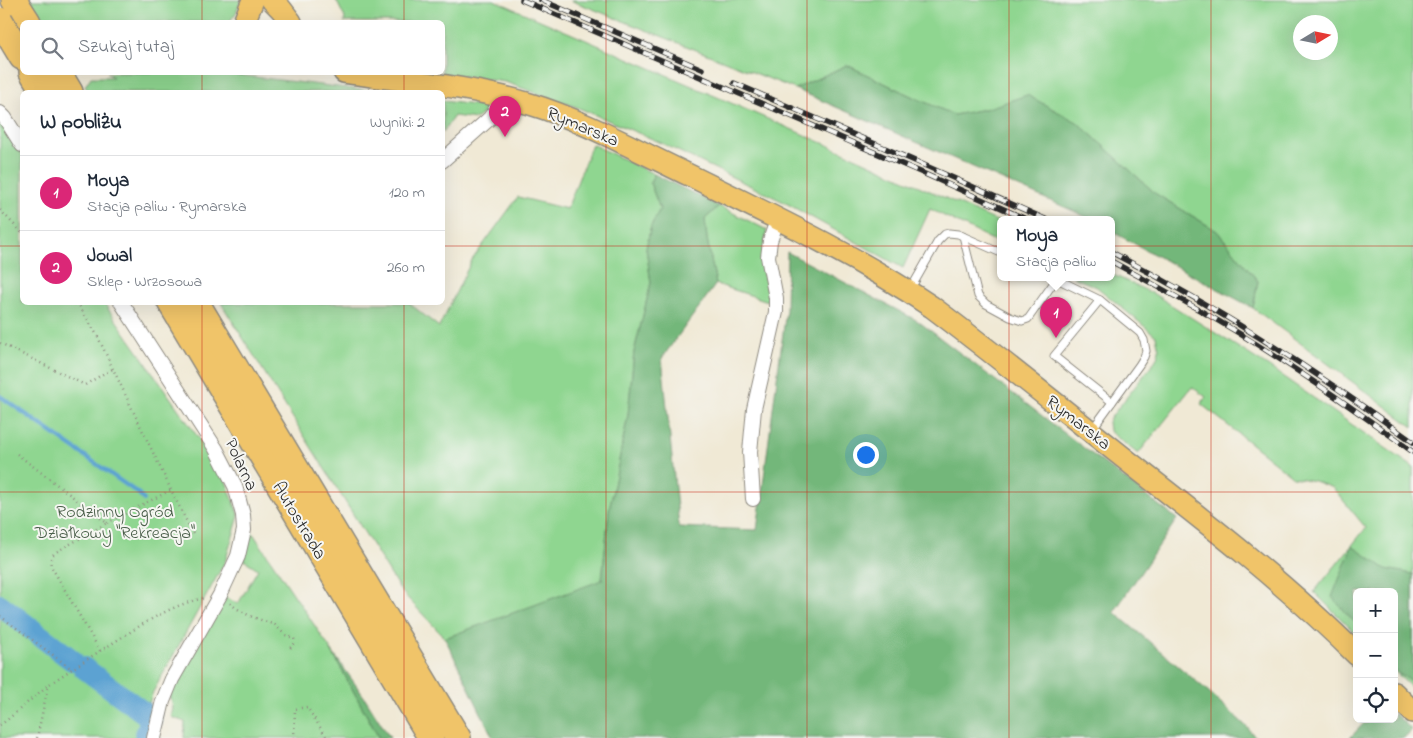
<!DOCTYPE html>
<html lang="pl">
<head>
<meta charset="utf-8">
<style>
	:root { --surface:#fff; --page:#f6f6f7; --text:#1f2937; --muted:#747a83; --line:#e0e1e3; --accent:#db2777 }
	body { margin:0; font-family:"Indie Flower",sans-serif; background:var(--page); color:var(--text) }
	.controls { position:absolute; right:15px; bottom:15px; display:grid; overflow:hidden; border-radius:8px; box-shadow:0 5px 20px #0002 }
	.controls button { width:45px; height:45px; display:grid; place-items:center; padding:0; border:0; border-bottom:1px solid var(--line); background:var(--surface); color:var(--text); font:25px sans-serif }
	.compass { position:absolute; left:1293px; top:15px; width:45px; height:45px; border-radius:50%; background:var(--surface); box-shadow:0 5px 20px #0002; rotate:80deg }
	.you { position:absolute; left:865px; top:454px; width:18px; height:18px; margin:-12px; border:4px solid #fff; border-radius:50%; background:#1a73e8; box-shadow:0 0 0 8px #1a73e833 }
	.badge { display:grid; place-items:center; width:32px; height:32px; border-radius:50%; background:var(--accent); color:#fff; font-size:16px; font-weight:700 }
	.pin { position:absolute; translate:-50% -41px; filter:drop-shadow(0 1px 2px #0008) }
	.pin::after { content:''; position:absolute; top:26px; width:18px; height:15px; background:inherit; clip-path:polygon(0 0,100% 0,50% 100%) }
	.popup { position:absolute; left:997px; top:216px; width:118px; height:65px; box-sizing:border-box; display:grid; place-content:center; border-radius:8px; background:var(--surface); filter:drop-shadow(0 1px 4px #0005); font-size:16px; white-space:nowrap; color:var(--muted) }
	.popup b { font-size:19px; color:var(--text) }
	.popup::after { content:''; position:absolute; left:50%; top:100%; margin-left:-10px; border:10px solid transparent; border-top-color:var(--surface) }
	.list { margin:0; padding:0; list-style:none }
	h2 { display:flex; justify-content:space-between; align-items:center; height:65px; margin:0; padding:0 20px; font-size:21px }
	h2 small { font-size:16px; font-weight:400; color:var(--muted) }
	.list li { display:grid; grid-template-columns:32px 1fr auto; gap:15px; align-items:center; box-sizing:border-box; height:75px; padding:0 20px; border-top:1px solid var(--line) }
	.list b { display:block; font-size:19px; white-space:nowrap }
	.list p { margin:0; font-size:16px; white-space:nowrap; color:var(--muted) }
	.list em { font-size:16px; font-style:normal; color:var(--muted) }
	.icon { flex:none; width:28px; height:28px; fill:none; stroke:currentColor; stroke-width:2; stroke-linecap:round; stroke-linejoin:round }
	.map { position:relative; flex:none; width:1413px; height:738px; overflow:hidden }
	.search { position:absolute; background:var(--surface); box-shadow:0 5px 20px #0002; left:20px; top:20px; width:425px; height:55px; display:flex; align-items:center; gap:12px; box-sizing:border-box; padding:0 18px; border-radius:8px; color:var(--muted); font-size:19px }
	.panel { position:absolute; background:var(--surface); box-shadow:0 5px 20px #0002; left:20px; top:90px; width:425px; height:215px; border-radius:8px }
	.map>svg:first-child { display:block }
	.green { fill:#8fd690; stroke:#5d805e; fill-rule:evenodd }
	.forest { fill:#73b77a; stroke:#4f7152 }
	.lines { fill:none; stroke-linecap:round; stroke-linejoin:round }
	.stream { stroke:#5ca2d2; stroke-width:4 }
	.river { stroke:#5ca2d2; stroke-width:22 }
	.lane-casing { stroke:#8e8a80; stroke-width:9 }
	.street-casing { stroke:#8e8a80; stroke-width:16 }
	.primary-casing { stroke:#8e8a80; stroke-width:24 }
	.highway-casing { stroke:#8e8a80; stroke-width:28 }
	.path { stroke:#8e8a80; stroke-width:2.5; stroke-dasharray:1 4; stroke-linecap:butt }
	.lane { stroke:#fff; stroke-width:7 }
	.street { stroke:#fff; stroke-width:14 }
	.primary { stroke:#f0c469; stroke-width:21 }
	.highway { stroke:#f0c469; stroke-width:25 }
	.rail-casing { stroke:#2b2b2b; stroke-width:5.5 }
	.rail { stroke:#f6f6f2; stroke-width:4; stroke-dasharray:11; stroke-linecap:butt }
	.highway-bridge-casing { stroke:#8e8a80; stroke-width:28; stroke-linecap:butt }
	.highway-bridge { stroke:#f0c469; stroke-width:25 }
	.grid { fill:none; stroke:#c8321e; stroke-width:1; stroke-opacity:0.55 }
	.labels { text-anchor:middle; stroke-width:4; stroke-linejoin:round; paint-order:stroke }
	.street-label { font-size:18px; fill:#2b2b2b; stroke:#f6f6f2 }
	.park-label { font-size:18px; fill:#495e49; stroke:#f6f6f2 }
</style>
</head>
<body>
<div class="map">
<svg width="1413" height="738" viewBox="0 0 1413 738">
	<rect width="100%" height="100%" fill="#f6f6f2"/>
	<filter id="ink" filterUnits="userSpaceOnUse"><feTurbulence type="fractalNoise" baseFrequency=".02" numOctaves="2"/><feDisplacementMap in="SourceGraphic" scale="10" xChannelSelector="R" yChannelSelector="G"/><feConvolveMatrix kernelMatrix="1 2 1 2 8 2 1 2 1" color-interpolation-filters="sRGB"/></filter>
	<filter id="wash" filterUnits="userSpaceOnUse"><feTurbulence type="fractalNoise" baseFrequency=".0096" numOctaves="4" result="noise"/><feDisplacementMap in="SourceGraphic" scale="20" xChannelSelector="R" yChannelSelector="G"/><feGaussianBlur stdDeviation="1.12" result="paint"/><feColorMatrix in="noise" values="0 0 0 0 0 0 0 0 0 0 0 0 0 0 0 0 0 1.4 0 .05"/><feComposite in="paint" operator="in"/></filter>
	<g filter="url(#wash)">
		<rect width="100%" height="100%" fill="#f0e9d5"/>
		<g class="green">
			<polygon points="30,0 241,0 236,13 229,22 44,22"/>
			<polygon points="336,0 494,0 839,150 1001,223 1001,244 930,209 903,268 784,202 657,141 579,108 505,82 441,73 442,72 442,22 344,22 345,18"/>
			<path d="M570 0H1413V427L1253 308 1258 281 1217 231 1156 194 1077 122 985 109 954 115 911 96 847 65 795 89ZM1300 22H1330V52H1300Z"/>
			<polygon points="221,72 221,73 379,92 89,92 85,86 91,77 113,77 107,73"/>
			<polygon points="443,101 490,107 476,119 454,116 443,132"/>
			<polygon points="0,121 7,127 22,155 22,302 104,303 223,473 239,516 225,562 153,692 137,738 0,738"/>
			<polygon points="592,144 654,174 650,183 660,209 651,226 646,248 651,283 634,352 628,415 609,511 602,581 445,638 401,591 221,303 409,303 439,327 472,260 518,197 567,209"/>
			<polygon points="719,206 767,230 762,262 768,293 768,301 716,284 707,239 705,219"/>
			<polygon points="1111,274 1154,294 1269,367 1413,467 1413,689 1394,671 1394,592 1357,592 1357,635 1314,592 1366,528 1333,488 1314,481 1293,477 1201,404 1206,397 1192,387 1138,454 1109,431 1108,422 1111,417 1153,364 1158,356 1159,349 1156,336 1097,287 1073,277 1111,277"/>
			<polygon points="252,532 331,650 379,738 184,738 185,722 171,717 173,708 170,694 223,596 238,604 258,569 244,560"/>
		</g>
		<g class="forest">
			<polygon points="847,65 911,96 954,115 985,109 1027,95 1077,122 1156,194 1217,231 1258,281 1253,308 1111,231 1111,219 1090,219 1078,213 795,89"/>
			<polygon points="654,174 719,206 705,219 707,239 716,284 662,358 679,527 757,530 786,310 787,252 918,321 1177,519 1114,612 1209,692 1247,727 1256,738 493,738 445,638 602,580 609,511 628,415 634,352 651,283 646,248 651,226 660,209 650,183"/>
			<polygon points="1352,546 1386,569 1413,574 1413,682 1399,674 1394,668 1394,592 1357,592 1357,625 1332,597"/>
			<polygon points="331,650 365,698 390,738 379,738"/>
			<polygon points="1394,713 1412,730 1404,738 1350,738 1364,723 1366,724 1370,719 1394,719"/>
		</g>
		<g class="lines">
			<polyline class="stream" points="0,396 139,494 144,500"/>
			<g class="river">
				<polyline points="0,605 72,660"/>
				<polyline points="84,668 151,718 145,738"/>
			</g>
		</g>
	</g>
	<g filter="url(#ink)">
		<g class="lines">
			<defs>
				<g id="lane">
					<polyline points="963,236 978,296 986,304 1010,317 1022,321 1028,319 1057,278"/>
					<polyline points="1053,277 1100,300 1140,333 1144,340 1146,351 1144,357 1139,365 1091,431"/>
					<polyline points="910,290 938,241 945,234 949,233 958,234 1001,253"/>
					<polyline points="1100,300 1054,356 1112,402"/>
				</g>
				<g id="street">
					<polyline points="0,113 5,118 22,145"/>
					<polyline points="442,161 490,118 504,97"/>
					<polyline points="121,302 216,449 235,486 243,515 244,530 238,556 220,595 172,679 163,701 154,738"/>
					<polyline points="753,499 750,452 754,409 776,312 776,298 768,257 770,241 774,229 778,219"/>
				</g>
				<g id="primary">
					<polyline points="272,0 281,9 291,22"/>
					<polyline points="244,22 253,0"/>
					<path d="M344 72C406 81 469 86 530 104 583 120 638 151 689 175 772 216 855 255 932 307 1000 358 1067 413 1134 466 1211 526 1288 586 1357 655"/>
					<polyline points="1394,693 1413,712"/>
				</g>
				<g id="highway">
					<polyline points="14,0 28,22"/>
					<polyline points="13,42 22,57"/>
					<polyline points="32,72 44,92"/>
					<polyline points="58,72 70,92"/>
					<polyline points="170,302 431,738"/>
					<polyline points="196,302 458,738"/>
				</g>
			</defs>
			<use href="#lane" class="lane-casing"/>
			<use href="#street" class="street-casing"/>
			<use href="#primary" class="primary-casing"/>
			<use href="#highway" class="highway-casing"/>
			<g class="path">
				<polyline points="0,210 22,233"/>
				<polyline points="77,302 97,335 113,369"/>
				<polyline points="0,343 85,385 103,374 113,369 171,490"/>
				<path d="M17 454 107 523 56 552C51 556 50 559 51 566L100 651 72 669"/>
				<polyline points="107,523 171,490 194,536"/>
				<polyline points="230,603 236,608 250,616 275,625 285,635 294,638 295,643 288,650"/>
				<polyline points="0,616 72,669 48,685 7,720 0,725"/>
				<path d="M100 651C133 631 167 605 205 598"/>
				<polyline points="37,738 48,686"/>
				<polyline points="294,738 295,709 307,707 327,738"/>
			</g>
			<use href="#lane" class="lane"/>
			<use href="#street" class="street"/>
			<use href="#primary" class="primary"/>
			<use href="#highway" class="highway"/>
			<defs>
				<g id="rail">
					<polyline points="522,0 918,171 1026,219"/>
					<polyline points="541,0 702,69"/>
					<polyline points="734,83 915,161 1045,219"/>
					<path d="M1111 252C1217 307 1317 372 1413 442"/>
					<path d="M1111 261C1153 284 1196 307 1237 332 1297 369 1356 410 1413 452"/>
				</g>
			</defs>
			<use href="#rail" class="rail-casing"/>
			<use href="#rail" class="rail"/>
			<defs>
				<polyline id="highway-bridge" points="0,20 13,42"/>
			</defs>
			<use href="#highway-bridge" class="highway-bridge-casing"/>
			<use href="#highway-bridge" class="highway-bridge"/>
		</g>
	</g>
	<path class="grid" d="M202 0V22M404 0V22M606 0V738M807 0V738M1009 0V738M1211 0V738M202 72V92M404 72V92M0 246H22M442 246H1413M202 302V738M404 302V738M0 492H1413"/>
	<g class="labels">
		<g class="street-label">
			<text transform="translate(583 126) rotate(23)" y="6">Rymarska</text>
			<text transform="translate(1079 422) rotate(38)" y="6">Rymarska</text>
			<text transform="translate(242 464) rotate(65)" y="6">Polarna</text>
			<text transform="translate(300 520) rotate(59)" y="6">Autostrada</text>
		</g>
		<g class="park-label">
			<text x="115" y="517">Rodzinny Ogród<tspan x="115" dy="21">Działkowy "Rekreacja"</tspan></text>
		</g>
	</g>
</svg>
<div class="controls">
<button>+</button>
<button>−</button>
<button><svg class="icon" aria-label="locate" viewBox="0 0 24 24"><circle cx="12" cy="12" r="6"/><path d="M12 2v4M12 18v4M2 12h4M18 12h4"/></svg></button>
</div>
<svg class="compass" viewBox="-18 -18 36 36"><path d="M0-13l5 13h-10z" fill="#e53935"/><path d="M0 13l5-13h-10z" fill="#747a83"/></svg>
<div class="you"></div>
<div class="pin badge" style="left:1056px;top:338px">1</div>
<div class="popup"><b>Moya</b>Stacja paliw</div>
<div class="pin badge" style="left:505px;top:137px">2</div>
<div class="search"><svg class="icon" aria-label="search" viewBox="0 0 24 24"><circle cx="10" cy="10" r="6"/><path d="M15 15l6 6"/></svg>Szukaj tutaj</div>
<section class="panel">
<h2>W pobliżu<small>Wyniki: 2</small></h2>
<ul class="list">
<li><span class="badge">1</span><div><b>Moya</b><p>Stacja paliw · Rymarska</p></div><em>120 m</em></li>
<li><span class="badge">2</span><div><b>Jowal</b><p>Sklep · Wrzosowa</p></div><em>260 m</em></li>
</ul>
</section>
</div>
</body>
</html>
